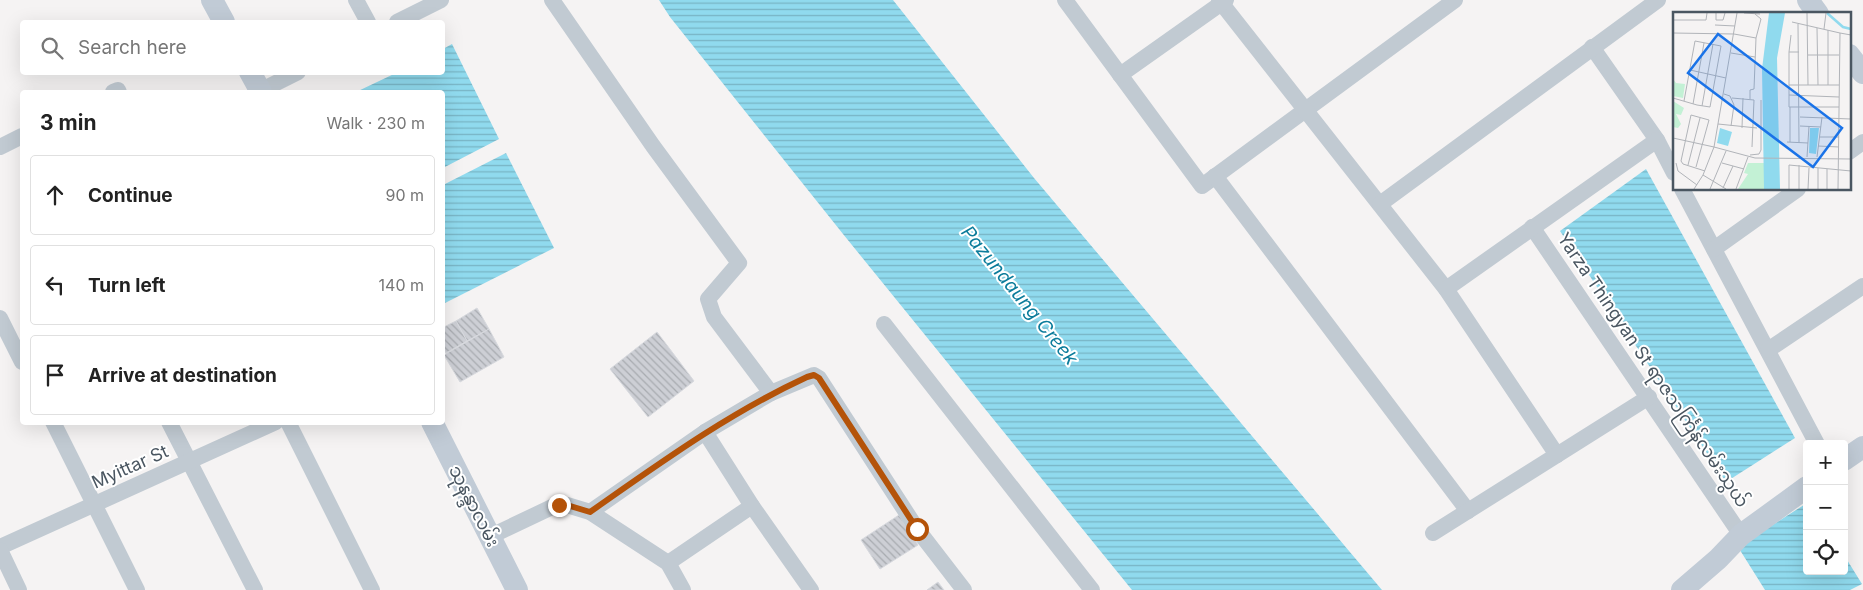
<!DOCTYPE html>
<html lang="en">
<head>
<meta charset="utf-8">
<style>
	:root { --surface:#fff; --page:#f2f2f2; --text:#222; --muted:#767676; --line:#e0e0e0 }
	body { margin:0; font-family:Inter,"Noto Sans Myanmar",sans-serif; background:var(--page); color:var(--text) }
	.controls { position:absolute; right:15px; bottom:15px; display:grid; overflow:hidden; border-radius:5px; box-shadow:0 5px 20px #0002 }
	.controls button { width:45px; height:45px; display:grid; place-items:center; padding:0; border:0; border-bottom:1px solid var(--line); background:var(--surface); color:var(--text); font:25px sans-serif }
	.stop { position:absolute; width:15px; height:15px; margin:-11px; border:4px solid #b45309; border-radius:50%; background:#fff }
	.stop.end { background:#b45309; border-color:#fff; box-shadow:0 1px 5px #0008 }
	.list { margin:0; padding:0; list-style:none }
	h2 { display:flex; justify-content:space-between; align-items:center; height:65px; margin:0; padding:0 20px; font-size:21px }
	h2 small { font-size:16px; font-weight:400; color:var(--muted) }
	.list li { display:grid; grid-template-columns:32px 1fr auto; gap:15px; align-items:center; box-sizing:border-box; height:80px; margin:0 10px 10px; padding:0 10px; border:1px solid var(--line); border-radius:5px }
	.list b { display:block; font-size:19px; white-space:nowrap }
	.list em { font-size:16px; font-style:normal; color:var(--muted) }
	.icon { flex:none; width:28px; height:28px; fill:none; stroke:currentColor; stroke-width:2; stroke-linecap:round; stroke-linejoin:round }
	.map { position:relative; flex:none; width:1863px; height:590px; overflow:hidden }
	.search { position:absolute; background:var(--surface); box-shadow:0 5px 20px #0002; left:20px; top:20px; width:425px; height:55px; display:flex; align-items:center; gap:12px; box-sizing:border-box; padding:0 18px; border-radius:5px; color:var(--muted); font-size:19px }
	.panel { position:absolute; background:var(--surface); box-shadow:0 5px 20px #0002; left:20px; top:90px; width:425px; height:335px; border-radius:5px }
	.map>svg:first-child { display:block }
	.water { fill:url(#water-rules) }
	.building { fill:url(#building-back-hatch); stroke:#d7d9de }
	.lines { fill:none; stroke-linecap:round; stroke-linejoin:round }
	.street { stroke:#c1cad2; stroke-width:16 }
	.secondary { stroke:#c1cbd6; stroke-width:22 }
	.route { stroke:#b45309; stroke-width:6 }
	.labels { text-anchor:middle; stroke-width:4; stroke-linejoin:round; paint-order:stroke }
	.street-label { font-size:18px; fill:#4a5661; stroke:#fff }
	.water-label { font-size:19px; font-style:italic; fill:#0c7c9b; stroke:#fff }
	.inset-river { fill:none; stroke:#90daee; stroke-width:2.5 }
	.inset-road { fill:none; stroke:#b1b4b9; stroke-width:1 }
	.view { fill:#1a73e8; fill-opacity:0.15; stroke:#1a73e8; stroke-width:2.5 }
	.inset-edge { fill:none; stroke:#4a5661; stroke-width:2.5 }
</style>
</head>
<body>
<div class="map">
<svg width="1863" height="590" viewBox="0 0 1863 590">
	<defs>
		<pattern id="water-rules" width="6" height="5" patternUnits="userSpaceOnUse" patternTransform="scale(1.25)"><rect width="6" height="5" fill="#90daee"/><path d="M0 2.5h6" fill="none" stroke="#78b4c4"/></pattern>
		<pattern id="building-back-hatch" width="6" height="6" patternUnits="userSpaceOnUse" patternTransform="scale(1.25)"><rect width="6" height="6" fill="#cdcfd5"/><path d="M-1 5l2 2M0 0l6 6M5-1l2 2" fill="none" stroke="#a8abb0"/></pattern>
	</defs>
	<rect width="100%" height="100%" fill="#f5f3f3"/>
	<g class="water">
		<polygon points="659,0 893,0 1034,178 1382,590 1132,590 843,234 670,17"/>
		<polygon points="452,44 499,139 443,168 442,92 356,92 396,73 442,72 443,49"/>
		<polygon points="506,153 554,248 443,304 443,185"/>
		<polygon points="1646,169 1795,438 1726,482 1560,231"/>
		<polygon points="1807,503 1807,571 1844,571 1844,555 1862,584 1850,590 1765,590 1738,547"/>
	</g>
	<g class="building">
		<polygon points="477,308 489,329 467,341 456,321"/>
		<polygon points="456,321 467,341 446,353 442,347 442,328"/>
		<polygon points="489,329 504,357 460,382 444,355"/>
		<polygon points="657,332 694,381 648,417 610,369"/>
		<polygon points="899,515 918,545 880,569 861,540"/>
		<polygon points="938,582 944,590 927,590"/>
	</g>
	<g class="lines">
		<g class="street">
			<polyline points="356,0 368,22"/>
			<polyline points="552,0 653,146 739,263 708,299 714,317 771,393"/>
			<polyline points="1065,0 1202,186 1455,0"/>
			<polyline points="1219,0 1446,289 1557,455"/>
			<polyline points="397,22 441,0"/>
			<polyline points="1592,47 1657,140 1674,173"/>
			<polyline points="1120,75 1226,0"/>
			<polyline points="260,91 298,72"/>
			<polyline points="113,92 118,90 119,92"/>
			<polyline points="0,147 22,136"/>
			<polyline points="1849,152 1863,142"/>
			<polyline points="1215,176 1468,511"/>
			<polyline points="1682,189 1817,444"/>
			<polyline points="1380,204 1658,0"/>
			<polyline points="1532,227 1741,535"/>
			<polyline points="1714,249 1798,189"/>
			<polyline points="1446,289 1657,140"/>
			<polyline points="0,318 22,362"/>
			<polyline points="884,324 1092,590"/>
			<polyline points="1768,350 1863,286"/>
			<polyline points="53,422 137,590"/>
			<polyline points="169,422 255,590"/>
			<polyline points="288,422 372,590"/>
			<polyline points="705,432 752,506 811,590"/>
			<polyline points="590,512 705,432 771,393 814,375 819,378 917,529 964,590"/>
			<polyline points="1433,533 1649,397"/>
			<polyline points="489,537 552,507 567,505 590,512 668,563 683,590"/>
			<polyline points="0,547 276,422"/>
			<polyline points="0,550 19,590"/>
			<polyline points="668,563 752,506"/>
		</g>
		<g class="secondary">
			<polyline points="212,0 224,22"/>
			<polyline points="1808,0 1818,14"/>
			<polyline points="1849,55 1863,73"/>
			<polyline points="250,72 261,92"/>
			<polyline points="432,422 517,590"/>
			<polyline points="1844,460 1863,447"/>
			<polyline points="1682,590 1718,559 1741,535 1807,487"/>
		</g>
	</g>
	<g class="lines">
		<path class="route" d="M559 505H567L590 512C660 463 729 413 807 377L814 375 819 378 917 529"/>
	</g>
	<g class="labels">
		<g class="street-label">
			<text transform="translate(1653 370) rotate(56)" y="6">Yarza Thingyan St ရာဇသင်္ကြန်လမ်းသွယ်</text>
			<text transform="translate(130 467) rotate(-24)" y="6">Myittar St</text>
			<text transform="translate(474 506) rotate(63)" y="6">သုနန္ဒာလမ်း</text>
		</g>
		<g class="water-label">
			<text transform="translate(1020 295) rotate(51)" y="7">Pazundaung Creek</text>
		</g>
	</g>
	<g transform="translate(1673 12)">
		<rect width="178" height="178" fill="#f5f3f3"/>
		<path d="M0 67 3 71 12 72 10 86 0 84ZM0 89 11 96 8 103 3 102 8 112 5 116 0 115ZM75 151H91V177H65L75 162 71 161Z" fill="#c3f1d5"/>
		<path d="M96 1H112L104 46 107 177H91L89 57ZM47 116 59 120 55 134 44 131ZM137 116H146L143 142 136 141Z" fill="#90daee"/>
		<path class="inset-river" d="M154 1 170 15 178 17"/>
		<path class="inset-road" d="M43 1V8H50L52 1M71 1 87 2M134 1 135 73M0 8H33L34 1M119 10 167 21M125 12 126 131M42 13 62 14M144 16 145 73M151 17 153 1M155 18V73M0 21 61 22M61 22 83 26M116 40 118 23M126 40H116V95H166M58 41 82 45M135 43H166M17 58 53 66M116 73H166M51 82 57 84 61 93 58 114M116 83 166 85M0 86 24 93 37 95 48 34 22 29 11 89M59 86 81 88 79 135M77 87V78L81 77 83 26 88 7 82 2M20 92 31 31M29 94 40 32M117 95V130M127 105 178 107M45 112 84 116M127 114 148 115M69 116 70 86M147 125H166M0 126 41 135M114 130 135 131M145 134 166 135M41 135 82 146 178 147M77 143 86 142 88 138V88M134 145 136 114M144 145 149 105M3 151 5 159 24 173M49 151 71 157M15 153 27 106M23 155 36 108 18 103 8 149 10 152 32 159M30 163 53 177M50 176 60 154M21 177 30 163 41 135 64 1M37 177 53 139M63 177 75 145M116 177V153L178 159M126 177V153M135 177 136 156M145 177V156M154 177V157M165 177 167 21 178 23"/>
		<path class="view" d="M45 22 169 116 140 155 15 61Z"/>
		<rect width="178" height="178" class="inset-edge"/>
	</g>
</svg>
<div class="controls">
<button>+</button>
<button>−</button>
<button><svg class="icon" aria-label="locate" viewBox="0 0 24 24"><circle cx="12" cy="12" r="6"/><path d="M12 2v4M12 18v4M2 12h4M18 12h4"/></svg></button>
</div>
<div class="stop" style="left:917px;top:529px"></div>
<div class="stop end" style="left:559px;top:505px"></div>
<div class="search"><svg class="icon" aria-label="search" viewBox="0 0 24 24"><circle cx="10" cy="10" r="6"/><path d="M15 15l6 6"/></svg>Search here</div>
<section class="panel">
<h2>3 min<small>Walk · 230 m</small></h2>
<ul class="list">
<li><svg class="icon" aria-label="ahead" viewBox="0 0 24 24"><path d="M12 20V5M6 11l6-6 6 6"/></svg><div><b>Continue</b></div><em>90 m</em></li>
<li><svg class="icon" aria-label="left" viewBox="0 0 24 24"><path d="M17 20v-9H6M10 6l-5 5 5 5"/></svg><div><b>Turn left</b></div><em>140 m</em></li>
<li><svg class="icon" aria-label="arrive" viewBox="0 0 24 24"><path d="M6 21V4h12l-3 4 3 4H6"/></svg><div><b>Arrive at destination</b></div></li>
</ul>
</section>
</div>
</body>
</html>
